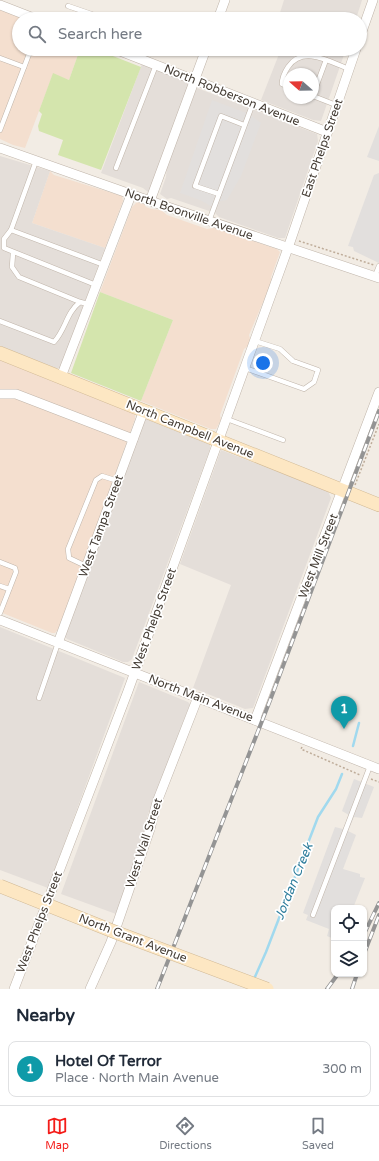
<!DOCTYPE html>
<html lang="en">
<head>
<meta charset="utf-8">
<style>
	:root { --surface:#fff; --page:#f6f6f7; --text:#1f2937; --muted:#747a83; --line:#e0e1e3; --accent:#f41c19 }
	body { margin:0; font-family:"Varela Round",sans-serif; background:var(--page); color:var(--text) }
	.controls { position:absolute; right:12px; bottom:12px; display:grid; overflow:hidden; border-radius:8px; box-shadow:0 1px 3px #0004 }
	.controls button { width:36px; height:36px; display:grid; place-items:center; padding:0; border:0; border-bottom:1px solid var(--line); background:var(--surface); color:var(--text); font:20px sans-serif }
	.compass { position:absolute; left:283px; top:68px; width:36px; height:36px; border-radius:50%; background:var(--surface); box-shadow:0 1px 3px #0004; rotate:290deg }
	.you { position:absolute; left:263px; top:363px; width:14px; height:14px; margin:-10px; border:3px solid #fff; border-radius:50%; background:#1a73e8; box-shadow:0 0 0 6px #1a73e833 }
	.badge { display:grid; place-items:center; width:26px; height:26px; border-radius:50%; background:var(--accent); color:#fff; font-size:13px; font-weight:700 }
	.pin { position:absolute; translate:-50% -33px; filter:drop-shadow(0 1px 2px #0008) }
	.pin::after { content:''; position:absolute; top:21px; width:14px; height:12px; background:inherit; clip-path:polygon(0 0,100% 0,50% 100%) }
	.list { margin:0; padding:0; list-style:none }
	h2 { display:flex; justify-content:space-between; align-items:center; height:52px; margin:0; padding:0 16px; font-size:17px }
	h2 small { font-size:13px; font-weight:400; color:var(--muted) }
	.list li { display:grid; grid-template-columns:26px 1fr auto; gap:12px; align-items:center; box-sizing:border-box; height:56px; margin:0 8px 8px; padding:0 8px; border:1px solid var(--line); border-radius:8px }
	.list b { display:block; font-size:15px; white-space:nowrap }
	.list p { margin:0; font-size:13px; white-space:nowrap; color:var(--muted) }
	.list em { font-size:13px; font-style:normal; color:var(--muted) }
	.icon { flex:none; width:22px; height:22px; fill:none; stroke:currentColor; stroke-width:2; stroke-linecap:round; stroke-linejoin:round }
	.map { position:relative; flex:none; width:379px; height:989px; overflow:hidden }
	.search { position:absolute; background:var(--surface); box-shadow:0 1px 3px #0004; left:12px; right:12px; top:12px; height:44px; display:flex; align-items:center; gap:10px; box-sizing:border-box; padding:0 14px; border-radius:22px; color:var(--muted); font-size:15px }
	.sheet { height:116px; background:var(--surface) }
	nav { display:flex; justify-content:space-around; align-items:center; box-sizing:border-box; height:56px; border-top:1px solid var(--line); background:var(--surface); font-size:11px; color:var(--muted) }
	nav a { display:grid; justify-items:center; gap:2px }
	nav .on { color:var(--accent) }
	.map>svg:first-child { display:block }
	.commercial { fill:#f4dfcf }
	.industrial { fill:#e4ded9; fill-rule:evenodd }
	.green { fill:#d4e5ad }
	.parking { fill:#e2dfdd }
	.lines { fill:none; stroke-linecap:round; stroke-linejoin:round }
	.stream { stroke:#a1d9ee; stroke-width:2.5 }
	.lane-casing { stroke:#c0b5aa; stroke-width:5.5 }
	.street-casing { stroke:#c0b5aa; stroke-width:10 }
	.secondary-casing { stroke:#d1b995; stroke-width:14 }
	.path { stroke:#beac99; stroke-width:1.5; stroke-dasharray:2 2; stroke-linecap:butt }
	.lane { stroke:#fff; stroke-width:4.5 }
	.street { stroke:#fff; stroke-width:9 }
	.secondary { stroke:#fde7c3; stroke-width:13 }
	.rail-casing { stroke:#949494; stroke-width:4 }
	.rail { stroke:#fff; stroke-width:2.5; stroke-dasharray:8; stroke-linecap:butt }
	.secondary-bridge-casing { stroke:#d1b995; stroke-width:14; stroke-linecap:butt }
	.secondary-bridge { stroke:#fde7c3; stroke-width:13 }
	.labels { text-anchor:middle; stroke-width:3.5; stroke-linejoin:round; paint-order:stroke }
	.street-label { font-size:12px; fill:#443c34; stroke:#fff }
	.water-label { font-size:13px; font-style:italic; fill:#2e7d9c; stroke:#fff }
</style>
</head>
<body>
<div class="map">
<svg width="379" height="989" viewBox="0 0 379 989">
	<rect width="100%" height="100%" fill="#f2ece4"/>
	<g class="commercial">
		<polygon points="0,9 28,19 19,19 19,49 80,49 69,80 53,74 25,148 13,145 0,139"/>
		<polygon points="50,171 54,175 122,196 123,201 105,248 32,223"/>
		<polygon points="137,202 144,204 146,207 151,209 161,210 167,215 207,229 214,228 277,249 280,252 271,277 272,281 249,335 250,339 248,346 244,349 220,415 221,420 216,429 211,429 141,401 173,320 100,292 132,207"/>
		<polygon points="0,358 132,412 135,415 135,419 61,626 55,633 52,633 0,612"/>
	</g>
	<g class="industrial">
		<polygon points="284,0 362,0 356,19 278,19"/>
		<path d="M281 49H346L321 121 313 120 261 100ZM289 74H313V98H289Z"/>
		<polygon points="142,64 189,83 150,191 148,192 143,188 101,173"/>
		<polygon points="197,88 317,134 318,141 285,238 278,238 219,217 215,213 171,198 167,199 160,194 166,177 167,164"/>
		<polygon points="0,156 50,171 32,223 105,248 60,368 55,368 0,346"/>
		<polygon points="148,418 206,442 210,444 210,449 132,659 128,662 123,662 67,639 64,636 144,421"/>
		<polygon points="221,450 328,491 331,498 253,708 245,709 193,688 231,585 180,564"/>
		<polygon points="0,627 125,678 48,888 0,870"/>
		<polygon points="139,682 188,702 190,704 148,814 144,833 116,914 61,894"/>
	</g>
	<g class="green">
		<polygon points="80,49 95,49 141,67 101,170 58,155 63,140 39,131 38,126 42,114 39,111 53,73 69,80"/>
		<polygon points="100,292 173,320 141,401 71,373"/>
	</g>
	<g class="parking">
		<polygon points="212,100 249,114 261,123 241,176 227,200 220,201 216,209 200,200 180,193"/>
		<polygon points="379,126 379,161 367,157"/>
		<polygon points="379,173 379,263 354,251 353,247 348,246 374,175"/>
		<polygon points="354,779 374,787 362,818 354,817 348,831 356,835 343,869 360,874 360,877 365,878 353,908 334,908 334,939 327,936 329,929 306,920 308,915 303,913 335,827 343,829 349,815 342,811"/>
	</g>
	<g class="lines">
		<g class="stream">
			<polyline points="353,746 359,723"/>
			<polyline points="254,979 266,952 318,817 336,789 342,774"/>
		</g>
		<defs>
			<g id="lane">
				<polyline points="68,6 100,17 99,19"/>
				<polyline points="0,58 24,67"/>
				<path d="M289 87 282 84C282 77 284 73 288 67 303 45 330 62 349 69"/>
				<polyline points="313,95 326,60"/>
				<polyline points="313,96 336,105"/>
				<polyline points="0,130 31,49"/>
				<polyline points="116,168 156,65"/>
				<polyline points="219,194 195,186 221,116 244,125"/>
				<polyline points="209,221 253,103"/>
				<polyline points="11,230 36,161"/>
				<polyline points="13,253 12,267 19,277 80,302"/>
				<polyline points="375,276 379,266"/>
				<polyline points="96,285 4,248 4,239 11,230 104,265"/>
				<path d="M0 321 54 342C66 329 66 313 80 302L88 304"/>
				<polyline points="245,368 304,389 314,382 318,370 293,361 280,349 255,341"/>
				<polyline points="227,419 283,440"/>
				<polyline points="0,562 15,568 16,572 0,613"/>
				<polyline points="86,566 69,558 68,549 96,480 102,476 118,481"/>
				<polyline points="0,586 9,589"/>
				<polyline points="39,698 58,643"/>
				<polyline points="313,915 370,766"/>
			</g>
			<g id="street">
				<polyline points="0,5 36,19"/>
				<polyline points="218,19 225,0"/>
				<polyline points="360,37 373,0"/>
				<polyline points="115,49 327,132"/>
				<polyline points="0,148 150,201 379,278"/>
				<polyline points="150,201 206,49"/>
				<polyline points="61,377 131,195"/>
				<polyline points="0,394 16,394 133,439"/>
				<polyline points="0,620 379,769"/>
				<polyline points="58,643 144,410"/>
				<polyline points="255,720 379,392"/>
				<polyline points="14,989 128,691 288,248 356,49"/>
				<polyline points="90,989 111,942 150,829 157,802 198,697"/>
			</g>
			<polyline id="secondary" points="0,353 379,505"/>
		</defs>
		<use href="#lane" class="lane-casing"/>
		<use href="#street" class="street-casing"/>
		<use href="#secondary" class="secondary-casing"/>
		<g class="path">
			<polyline points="299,241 374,265"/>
			<polyline points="355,485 379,424"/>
			<polyline points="302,747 301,749 360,775"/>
			<polyline points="371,779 379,782"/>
		</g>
		<use href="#lane" class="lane"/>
		<use href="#street" class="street"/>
		<use href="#secondary" class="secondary"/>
		<defs>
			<g id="rail">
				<polyline points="364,934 379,903"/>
				<polyline points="364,954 379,915"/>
				<polyline points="157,989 271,698 379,411"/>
				<polyline points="327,989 338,974"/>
				<polyline points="352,989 357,974"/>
			</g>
		</defs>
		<use href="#rail" class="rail-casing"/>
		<use href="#rail" class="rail"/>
		<defs>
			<polyline id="secondary-bridge" points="0,886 115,932 267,989"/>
		</defs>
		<use href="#secondary-bridge" class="secondary-bridge-casing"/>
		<use href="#secondary-bridge" class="secondary-bridge"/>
	</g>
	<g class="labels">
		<g class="street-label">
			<text transform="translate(232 95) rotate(22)" y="4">North Robberson Avenue</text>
			<text transform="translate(322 148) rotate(-71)" y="4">East Phelps Street</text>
			<text transform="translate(189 214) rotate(19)" y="4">North Boonville Avenue</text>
			<text transform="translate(190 429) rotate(22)" y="4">North Campbell Avenue</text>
			<text transform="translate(101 526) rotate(-70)" y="4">West Tampa Street</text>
			<text transform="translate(318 556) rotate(-69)" y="4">West Mill Street</text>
			<text transform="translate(154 619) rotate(-70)" y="4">West Phelps Street</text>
			<text transform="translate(201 698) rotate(21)" y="4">North Main Avenue</text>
			<text transform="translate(144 843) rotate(-72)" y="4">West Wall Street</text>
			<text transform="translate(39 922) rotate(-69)" y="4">West Phelps Street</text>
			<text transform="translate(133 938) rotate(21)" y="4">North Grant Avenue</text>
		</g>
		<g class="water-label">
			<text transform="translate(293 881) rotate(-68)" y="5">Jordan Creek</text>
		</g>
	</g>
</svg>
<div class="controls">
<button><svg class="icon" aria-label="locate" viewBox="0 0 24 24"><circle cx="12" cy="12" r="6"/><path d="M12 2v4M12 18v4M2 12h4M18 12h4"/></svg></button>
<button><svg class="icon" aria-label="layers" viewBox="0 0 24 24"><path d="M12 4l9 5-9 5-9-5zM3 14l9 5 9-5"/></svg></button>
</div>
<svg class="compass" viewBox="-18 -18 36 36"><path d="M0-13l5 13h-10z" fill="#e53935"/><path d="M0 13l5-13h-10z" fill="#747a83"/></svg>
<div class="you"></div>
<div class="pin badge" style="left:344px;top:729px;background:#0f9aa8">1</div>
<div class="search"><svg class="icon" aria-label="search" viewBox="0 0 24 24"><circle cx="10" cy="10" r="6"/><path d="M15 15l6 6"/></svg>Search here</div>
</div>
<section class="sheet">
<h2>Nearby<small></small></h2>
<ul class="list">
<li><span class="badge" style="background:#0f9aa8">1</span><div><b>Hotel Of Terror</b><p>Place · North Main Avenue</p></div><em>300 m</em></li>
</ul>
</section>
<nav>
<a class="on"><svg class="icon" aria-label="map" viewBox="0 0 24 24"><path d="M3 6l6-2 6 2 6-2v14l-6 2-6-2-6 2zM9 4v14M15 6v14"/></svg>Map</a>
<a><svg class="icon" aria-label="directions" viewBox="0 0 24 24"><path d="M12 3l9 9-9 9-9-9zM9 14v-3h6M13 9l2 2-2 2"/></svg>Directions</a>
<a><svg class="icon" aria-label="saved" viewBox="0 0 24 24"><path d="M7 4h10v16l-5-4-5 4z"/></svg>Saved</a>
</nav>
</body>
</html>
